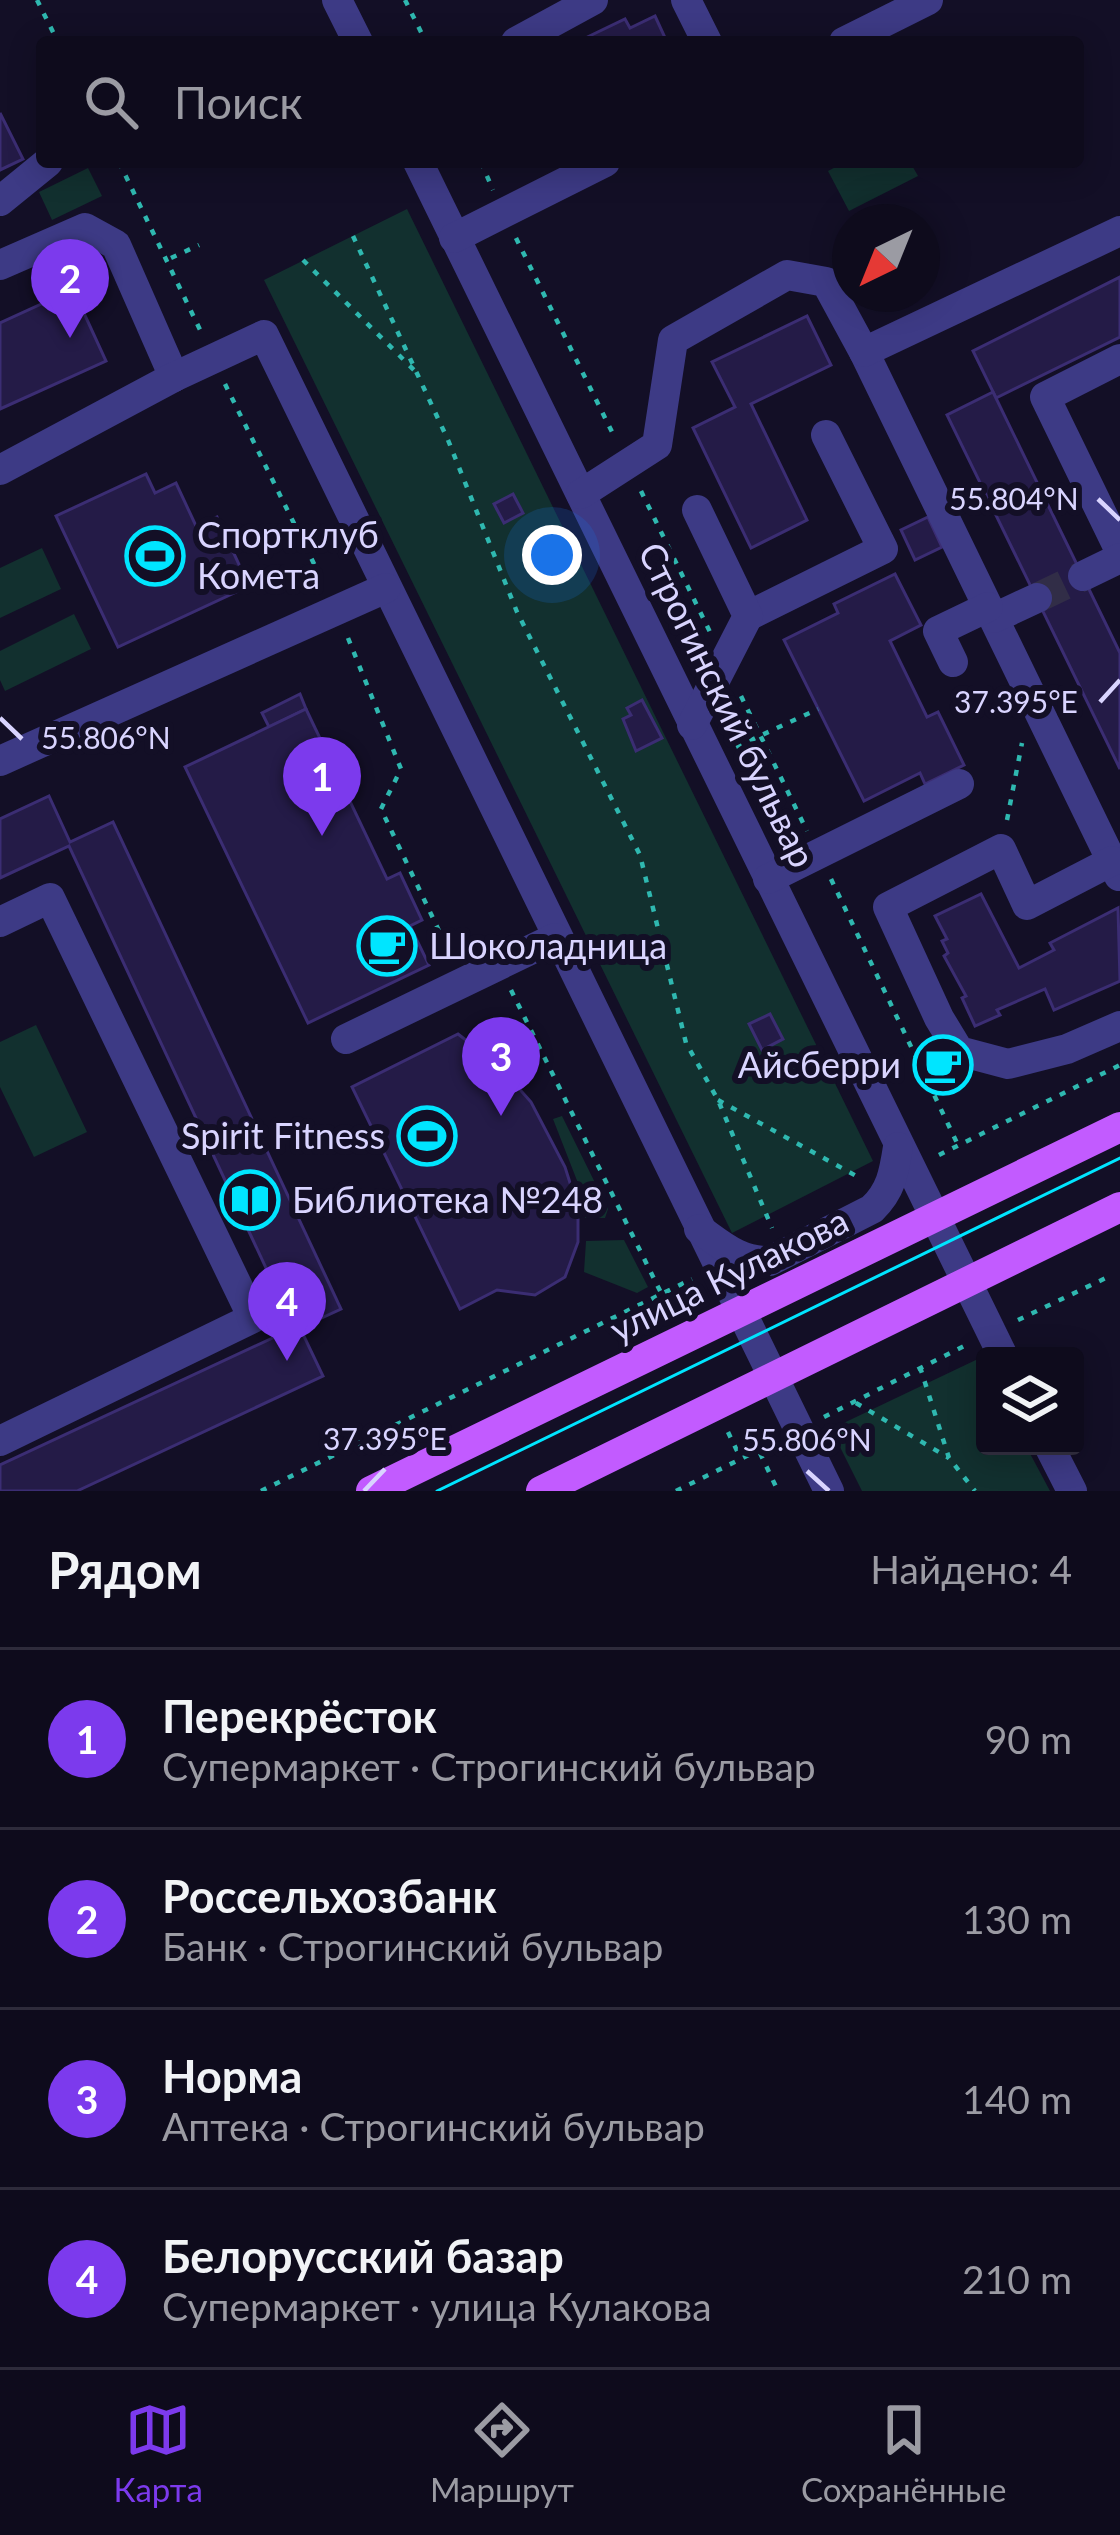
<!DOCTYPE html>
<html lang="ru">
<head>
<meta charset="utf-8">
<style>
	:root { --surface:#0e0b1c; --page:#1c1929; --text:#f1f3f6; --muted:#9b9ba3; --line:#2e2b3b; --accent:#7c3aed }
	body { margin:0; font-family:Lato,sans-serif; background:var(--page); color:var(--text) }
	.controls { position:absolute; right:36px; bottom:36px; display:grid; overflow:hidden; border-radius:12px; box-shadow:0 6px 30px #0003 }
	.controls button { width:108px; height:108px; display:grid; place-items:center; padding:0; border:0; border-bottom:3px solid var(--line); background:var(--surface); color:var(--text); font:60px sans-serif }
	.compass { position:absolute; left:832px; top:204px; width:108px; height:108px; border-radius:50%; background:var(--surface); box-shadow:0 6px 30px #0003; rotate:223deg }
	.you { position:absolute; left:552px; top:555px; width:42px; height:42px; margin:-30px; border:9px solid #fff; border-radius:50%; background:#1a73e8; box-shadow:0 0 0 18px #1a73e833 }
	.badge { display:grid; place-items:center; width:78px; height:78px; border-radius:50%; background:var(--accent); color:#fff; font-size:39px; font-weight:700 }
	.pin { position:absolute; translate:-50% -99px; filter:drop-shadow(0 3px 6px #0008) }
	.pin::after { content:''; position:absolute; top:63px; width:42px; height:36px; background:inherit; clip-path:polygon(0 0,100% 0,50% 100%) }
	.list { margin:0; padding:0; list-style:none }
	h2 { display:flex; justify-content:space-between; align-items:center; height:156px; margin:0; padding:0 48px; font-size:51px }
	h2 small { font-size:39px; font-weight:400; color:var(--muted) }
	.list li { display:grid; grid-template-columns:78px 1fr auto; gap:36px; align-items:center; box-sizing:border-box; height:180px; padding:0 48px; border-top:3px solid var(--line) }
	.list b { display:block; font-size:45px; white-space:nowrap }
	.list p { margin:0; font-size:39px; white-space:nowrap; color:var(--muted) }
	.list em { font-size:39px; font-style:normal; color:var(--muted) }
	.icon { flex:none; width:66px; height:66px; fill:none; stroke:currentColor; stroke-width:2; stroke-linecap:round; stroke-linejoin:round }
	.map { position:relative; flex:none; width:1120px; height:1491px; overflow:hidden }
	.search { position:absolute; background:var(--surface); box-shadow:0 6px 30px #0003; left:36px; right:36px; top:36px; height:132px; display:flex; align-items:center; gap:30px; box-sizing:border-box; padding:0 42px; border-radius:12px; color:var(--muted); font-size:45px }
	.sheet { height:876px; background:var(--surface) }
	nav { display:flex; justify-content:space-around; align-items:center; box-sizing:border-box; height:168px; border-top:3px solid var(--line); background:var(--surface); font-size:33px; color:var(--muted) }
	nav a { display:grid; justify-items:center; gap:6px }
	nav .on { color:var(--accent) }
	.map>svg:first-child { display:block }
	.green { fill:#12302f }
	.building { fill:#241b47; stroke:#3b2d73; stroke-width:3 }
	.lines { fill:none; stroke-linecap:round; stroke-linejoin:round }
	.minor-tunnel { stroke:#312d47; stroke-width:30; stroke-dasharray:30 15; stroke-linecap:butt }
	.path { stroke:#2fb8b0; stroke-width:4.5; stroke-dasharray:6 9; stroke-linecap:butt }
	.minor { stroke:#3d3a85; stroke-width:30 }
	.major { stroke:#c25bff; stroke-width:30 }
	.tram { stroke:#00e5ff; stroke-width:3 }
	.ticks { fill:none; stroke:#d9d4ff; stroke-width:4.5 }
	.labels { text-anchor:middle; stroke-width:12; stroke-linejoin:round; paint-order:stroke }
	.poi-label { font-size:36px; fill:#d9d4ff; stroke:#130f26; text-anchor:start }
	.street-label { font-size:36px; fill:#d9d4ff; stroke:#130f26 }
	.ticks-label { font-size:30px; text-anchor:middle; fill:#d9d4ff; stroke:#130f26; stroke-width:12; stroke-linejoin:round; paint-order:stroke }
</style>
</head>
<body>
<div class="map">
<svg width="1120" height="1491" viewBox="0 0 1120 1491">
	<rect width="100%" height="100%" fill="#130f26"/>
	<g class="green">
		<polygon points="845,162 910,162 918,176 849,211 828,171"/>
		<polygon points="88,168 102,196 52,220 39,192"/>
		<polygon points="407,209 873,1161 732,1233 264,280"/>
		<polygon points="42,548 61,589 0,618 0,568"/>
		<polygon points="74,614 91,649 5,691 0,680 0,651"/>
		<polygon points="36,1025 87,1132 34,1157 0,1087 0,1042"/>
		<polygon points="562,1116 608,1209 605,1218 585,1218 583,1196 553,1119"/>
		<polygon points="624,1240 648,1287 637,1293 584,1272 586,1241"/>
		<polygon points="980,1358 985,1367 985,1446 1026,1446 1050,1491 862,1491 831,1429"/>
	</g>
	<g class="building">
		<polygon points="655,16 667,42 577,42 625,19 630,28"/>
		<polygon points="0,113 23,159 0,170"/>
		<polygon points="1120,277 1120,337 996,398 973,351"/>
		<polygon points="77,298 106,361 0,409 0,323 48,301 52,309"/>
		<polygon points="807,316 831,365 751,404 807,520 751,548 693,428 735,407 712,362"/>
		<polygon points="993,392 1120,653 1120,769 947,415"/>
		<polygon points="146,474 155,493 176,483 196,526 217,517 249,586 118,647 56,516"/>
		<polygon points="513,494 523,513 504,523 494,504"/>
		<polygon points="928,517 942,547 915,560 901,530"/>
		<polygon points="895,574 921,625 890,641 927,717 938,712 964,765 925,784 920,773 864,801 784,640 838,613 834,604"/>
		<polygon points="300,694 306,709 269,727 262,713"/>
		<polygon points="642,700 662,738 636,751 623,719 631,715 627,708"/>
		<polygon points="306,709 387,879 400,873 422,920 410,926 429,965 308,1023 185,767"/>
		<polygon points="49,796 70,842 113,822 341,1309 300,1328 323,1376 77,1491 0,1491 0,1465 294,1328 69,846 0,878 0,819"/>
		<polygon points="981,894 1019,968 1054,950 1050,943 1118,908 1120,981 1054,1010 1045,989 997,1010 1000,1015 975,1026 962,998 966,996 944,956 948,953 942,941 947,939 935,916"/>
		<polygon points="770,1014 783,1039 762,1050 749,1024"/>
		<polygon points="458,1034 498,1065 531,1102 565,1167 578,1208 578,1242 565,1277 535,1295 497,1290 460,1309 352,1087"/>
	</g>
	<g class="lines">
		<polyline class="minor-tunnel" points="1037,598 1083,576"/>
		<g class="path">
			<polyline points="37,0 58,42"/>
			<polyline points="405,0 426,42"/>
			<polyline points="119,162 203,336"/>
			<polyline points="481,162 493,190"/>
			<polyline points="353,236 448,440 517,612 640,855 686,1043 718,1100 772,1228"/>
			<polyline points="516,238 615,438"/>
			<polyline points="171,258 199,245"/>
			<polyline points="303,260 414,370"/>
			<polyline points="225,384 324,584"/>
			<polyline points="641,491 710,632"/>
			<polyline points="348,638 401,769 381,809 451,956"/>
			<polyline points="741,696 807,831"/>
			<polyline points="736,747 818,709"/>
			<polyline points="1007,820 1022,743"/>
			<polyline points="831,879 958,1145"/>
			<polyline points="511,990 671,1313"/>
			<polyline points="718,1100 860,1178"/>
			<polyline points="939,1155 1120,1065"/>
			<polyline points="1018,1320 1110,1276"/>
			<polyline points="920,1367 949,1458 975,1491"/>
			<polyline points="856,1403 949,1458"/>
			<polyline points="824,1417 964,1346"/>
			<polyline points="728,1432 741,1459"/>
			<polyline points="760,1453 778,1491"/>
			<polyline points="261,1491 692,1279"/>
			<polyline points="676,1491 777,1441"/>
		</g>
		<g class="minor">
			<polyline points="337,0 358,42"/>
			<polyline points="686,0 707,42"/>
			<polyline points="516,42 593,0"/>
			<polyline points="844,42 928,0"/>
			<polyline points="418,162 1003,1356"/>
			<polyline points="0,201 48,162"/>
			<polyline points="454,238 605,162"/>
			<polyline points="0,265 85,228 116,245 174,377"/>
			<polyline points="864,352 1119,876"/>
			<polyline points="1120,359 1045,397 1120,551"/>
			<polyline points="0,470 174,377 264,335 829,1491"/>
			<polyline points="581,494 657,445 673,340 787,275 826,282 864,352 1120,231"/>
			<polyline points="1083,576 1120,558"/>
			<polyline points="748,616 883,549 826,435"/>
			<polyline points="994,618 1037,598"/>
			<polyline points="953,662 938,631 988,607"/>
			<polyline points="692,725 748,616 697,510"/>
			<polyline points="0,761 386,588"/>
			<polyline points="1112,861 1027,905 1001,849 888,907 939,1018 959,1051 1008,1064 1067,1049 1120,1026"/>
			<polyline points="768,879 959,784"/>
			<polyline points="0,922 50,898 253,1318 0,1441"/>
			<polyline points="346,1039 555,938"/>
			<path d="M699 1229C723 1246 740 1262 770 1261L872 1209C891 1191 894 1173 898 1147"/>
			<polyline points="1049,1446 1072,1491"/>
		</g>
		<g class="major">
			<polyline points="371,1491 1120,1127"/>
			<polyline points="541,1491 1120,1207"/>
		</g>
		<polyline class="tram" points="437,1491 1120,1158"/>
	</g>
	<path class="ticks" d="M1098 499 1120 520M1100 702 1120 680M0 718 22 739M807 1471 829 1491M364 1491 385 1469"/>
	<defs>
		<symbol id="stadium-ring" viewBox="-11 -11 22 22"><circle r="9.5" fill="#130f26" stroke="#00e5ff" stroke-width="1.5"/><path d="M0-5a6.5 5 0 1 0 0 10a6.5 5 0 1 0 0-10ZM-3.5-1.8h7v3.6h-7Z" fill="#00e5ff"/></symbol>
		<symbol id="cafe-ring" viewBox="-11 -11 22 22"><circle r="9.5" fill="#130f26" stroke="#00e5ff" stroke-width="1.5"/><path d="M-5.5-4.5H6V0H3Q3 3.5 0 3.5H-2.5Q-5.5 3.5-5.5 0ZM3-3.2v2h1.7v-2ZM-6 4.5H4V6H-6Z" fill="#00e5ff"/></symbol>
		<symbol id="library-ring" viewBox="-11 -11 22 22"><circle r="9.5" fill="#130f26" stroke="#00e5ff" stroke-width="1.5"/><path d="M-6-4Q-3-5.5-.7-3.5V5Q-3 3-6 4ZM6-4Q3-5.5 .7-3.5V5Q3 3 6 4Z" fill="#00e5ff"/></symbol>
	</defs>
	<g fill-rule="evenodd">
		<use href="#stadium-ring" x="122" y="523" width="66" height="66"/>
		<use href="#cafe-ring" x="354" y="913" width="66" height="66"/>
		<use href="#cafe-ring" x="910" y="1032" width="66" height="66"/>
		<use href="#stadium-ring" x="394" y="1103" width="66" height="66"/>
		<use href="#library-ring" x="217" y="1167" width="66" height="66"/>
	</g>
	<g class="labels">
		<g class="poi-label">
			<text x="197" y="548">Спортклуб<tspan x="197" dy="41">Комета</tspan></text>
			<text x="429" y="959">Шоколадница</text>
			<text x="901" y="1078" text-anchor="end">Айсберри</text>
			<text x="385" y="1149" text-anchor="end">Spirit Fitness</text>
			<text x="292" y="1213">Библиотека №248</text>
		</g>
		<g class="street-label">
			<text transform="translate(727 705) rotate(64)" y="13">Строгинский бульвар</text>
			<text transform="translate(729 1275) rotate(-26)" y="13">улица Кулакова</text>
		</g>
	</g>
	<g class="ticks-label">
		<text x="1014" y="510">55.804°N</text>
		<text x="1016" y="713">37.395°E</text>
		<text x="106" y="749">55.806°N</text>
		<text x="385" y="1450">37.395°E</text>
		<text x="807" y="1451">55.806°N</text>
	</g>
</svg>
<div class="controls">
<button><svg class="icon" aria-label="layers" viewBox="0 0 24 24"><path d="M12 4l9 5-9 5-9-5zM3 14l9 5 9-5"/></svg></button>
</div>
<svg class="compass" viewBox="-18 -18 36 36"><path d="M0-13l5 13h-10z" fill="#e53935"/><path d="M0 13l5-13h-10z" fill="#9b9ba3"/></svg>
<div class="you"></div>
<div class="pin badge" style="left:322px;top:836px">1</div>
<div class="pin badge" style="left:70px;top:338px">2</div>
<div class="pin badge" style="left:501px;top:1116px">3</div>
<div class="pin badge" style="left:287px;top:1361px">4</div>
<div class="search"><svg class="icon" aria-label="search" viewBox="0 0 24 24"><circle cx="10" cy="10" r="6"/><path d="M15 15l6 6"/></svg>Поиск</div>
</div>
<section class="sheet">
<h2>Рядом<small>Найдено: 4</small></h2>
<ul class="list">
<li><span class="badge">1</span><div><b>Перекрёсток</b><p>Супермаркет · Строгинский бульвар</p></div><em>90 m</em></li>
<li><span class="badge">2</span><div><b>Россельхозбанк</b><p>Банк · Строгинский бульвар</p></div><em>130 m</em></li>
<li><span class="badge">3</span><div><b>Норма</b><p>Аптека · Строгинский бульвар</p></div><em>140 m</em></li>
<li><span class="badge">4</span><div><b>Белорусский базар</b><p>Супермаркет · улица Кулакова</p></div><em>210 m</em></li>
</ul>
</section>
<nav>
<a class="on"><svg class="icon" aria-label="map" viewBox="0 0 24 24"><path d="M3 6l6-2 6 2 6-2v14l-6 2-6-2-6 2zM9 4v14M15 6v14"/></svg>Карта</a>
<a><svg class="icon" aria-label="directions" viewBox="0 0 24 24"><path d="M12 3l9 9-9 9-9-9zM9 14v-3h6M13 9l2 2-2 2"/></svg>Маршрут</a>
<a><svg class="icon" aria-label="saved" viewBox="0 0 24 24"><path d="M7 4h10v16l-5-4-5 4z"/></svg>Сохранённые</a>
</nav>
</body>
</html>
